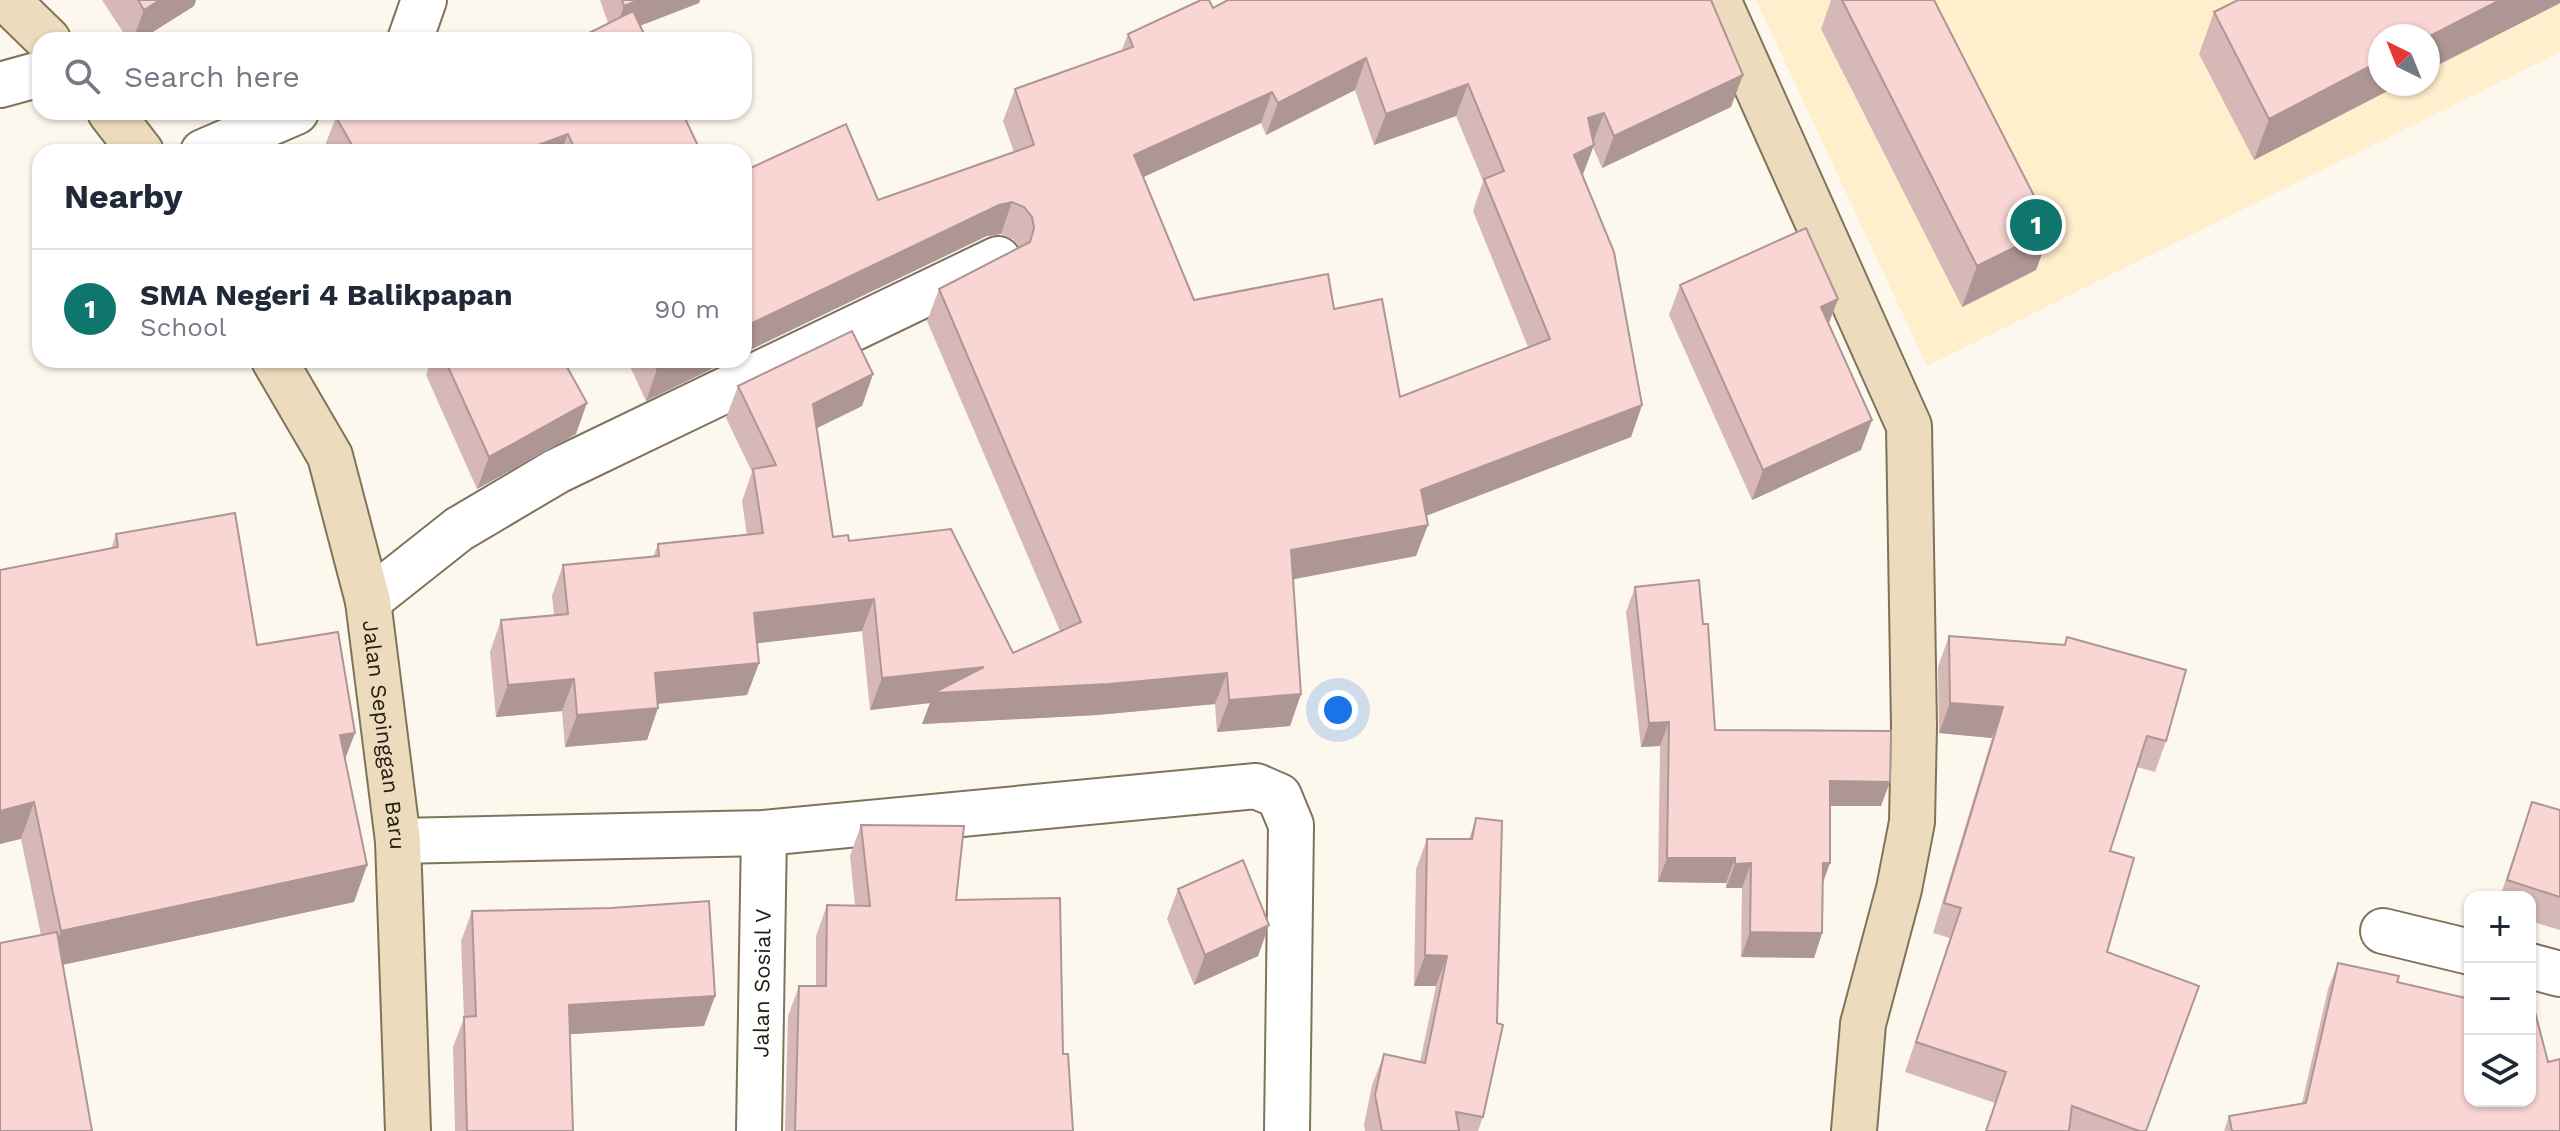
<!DOCTYPE html>
<html lang="en">
<head>
<meta charset="utf-8">
<style>
	:root { --surface:#fff; --page:#f6f6f7; --text:#1f2937; --muted:#747a83; --line:#e0e1e3; --accent:#0f766e }
	body { margin:0; font-family:"Work Sans",sans-serif; background:var(--page); color:var(--text) }
	.controls { position:absolute; right:24px; bottom:24px; display:grid; overflow:hidden; border-radius:16px; box-shadow:0 2px 6px #0004 }
	.controls button { width:72px; height:72px; display:grid; place-items:center; padding:0; border:0; border-bottom:2px solid var(--line); background:var(--surface); color:var(--text); font:40px sans-serif }
	.compass { position:absolute; left:2368px; top:24px; width:72px; height:72px; border-radius:50%; background:var(--surface); box-shadow:0 2px 6px #0004; rotate:317deg }
	.you { position:absolute; left:1338px; top:710px; width:28px; height:28px; margin:-20px; border:6px solid #fff; border-radius:50%; background:#1a73e8; box-shadow:0 0 0 12px #1a73e833 }
	.badge { display:grid; place-items:center; width:52px; height:52px; border-radius:50%; background:var(--accent); color:#fff; font-size:26px; font-weight:700 }
	.pin { position:absolute; translate:-50% -50%; border:4px solid #fff; box-shadow:0 2px 8px #0006 }
	.list { margin:0; padding:0; list-style:none }
	h2 { display:flex; justify-content:space-between; align-items:center; height:104px; margin:0; padding:0 32px; font-size:34px }
	h2 small { font-size:26px; font-weight:400; color:var(--muted) }
	.list li { display:grid; grid-template-columns:52px 1fr auto; gap:24px; align-items:center; box-sizing:border-box; height:120px; padding:0 32px; border-top:2px solid var(--line) }
	.list b { display:block; font-size:30px; white-space:nowrap }
	.list p { margin:0; font-size:26px; white-space:nowrap; color:var(--muted) }
	.list em { font-size:26px; font-style:normal; color:var(--muted) }
	.icon { flex:none; width:44px; height:44px; fill:none; stroke:currentColor; stroke-width:2; stroke-linecap:round; stroke-linejoin:round }
	.map { position:relative; flex:none; width:2560px; height:1131px; overflow:hidden }
	.search { position:absolute; background:var(--surface); box-shadow:0 2px 6px #0004; left:32px; top:32px; width:720px; height:88px; display:flex; align-items:center; gap:20px; box-sizing:border-box; padding:0 28px; border-radius:24px; color:var(--muted); font-size:30px }
	.panel { position:absolute; background:var(--surface); box-shadow:0 2px 6px #0004; left:32px; top:144px; width:720px; height:224px; border-radius:24px }
	.map>svg:first-child { display:block }
	.built { fill:#ffefcc; fill-rule:evenodd }
	.lines { fill:none; stroke-linecap:round; stroke-linejoin:round }
	.street-casing { stroke:#7f745b; stroke-width:48 }
	.secondary-casing { stroke:#7f745b; stroke-width:48 }
	.street { stroke:#fff; stroke-width:44 }
	.secondary { stroke:#eddbbd; stroke-width:44 }
	.wall { fill:#d6b8b6; fill-rule:evenodd }
	.shaded-wall { fill:#ae9694 }
	.building { fill:#f9d6d4; stroke:#ae9694; stroke-width:2; fill-rule:evenodd }
	.labels { text-anchor:middle; stroke-width:8; stroke-linejoin:round; paint-order:stroke }
	.street-label { font-size:22px; fill:#231e14; stroke:#fdf8ed }
</style>
</head>
<body>
<div class="map">
<svg width="2560" height="1131" viewBox="0 0 2560 1131">
	<rect width="100%" height="100%" fill="#fdf8ed"/>
	<path class="built" d="M1756 0H2560V52L1927 366ZM2380 36H2428V84H2380Z"/>
	<g class="lines">
		<defs>
			<g id="street">
				<polyline points="410,40 424,0"/>
				<polyline points="0,85 40,74"/>
				<polyline points="203,152 296,112"/>
				<polyline points="368,601 459,529 557,471 998,259"/>
				<polyline points="398,841 764,833 1256,786 1279,796 1291,825 1287,1131"/>
				<polyline points="2383,931 2470,952"/>
				<polyline points="2530,966 2560,974"/>
				<path id="s1" d="M759 1131 764 833"/>
			</g>
			<g id="secondary">
				<polyline points="7,0 48,40"/>
				<polyline points="1718,0 1909,426 1914,726 1912,822 1899,889 1863,1024 1854,1131"/>
				<polyline points="110,112 141,152"/>
				<path id="s2" d="M274 360 330 456 368 601 398 841 408 1131"/>
			</g>
		</defs>
		<use href="#street" class="street-casing"/>
		<use href="#secondary" class="secondary-casing"/>
		<use href="#street" class="street"/>
		<use href="#secondary" class="secondary"/>
	</g>
	<g class="wall">
		<polygon points="102,0 196,0 194,6 140,40 128,40"/>
		<polygon points="600,0 700,0 699,3 640,26 608,23"/>
		<polygon points="1831,0 1934,0 2051,229 2036,270 1962,307 1821,29"/>
		<polygon points="2560,0 2560,3 2428,70 2380,84 2401,84 2254,160 2199,54 2214,12"/>
		<path d="M1213 8 1731 107 1602 168 1593 147 1582 176 1642 405 1631 437 1426 516 1416 556 1293 579 1301 694 1290 726 1217 732 1215 704 1097 715 922 724 930 703 870 710 862 631 757 643 759 663 747 695 658 704 647 740 565 747 562 711 496 717 490 652 501 620 554 615 552 596 563 565 653 557 658 544 747 535 742 501 752 472 726 418 738 386 873 374 862 406 816 428 833 537 849 541 1013 653 1060 631 927 321 939 289 1019 247 1013 239 1001 234 987 236 878 200 1014 152 1003 121 1015 89 1121 52 1128 34ZM1355 90 1374 145 1456 116 1483 181 1473 211 1528 347 1400 397 1334 309 1194 300 1143 177 1261 123 1266 135Z"/>
		<polygon points="682,112 701,152 326,152 324,148 336,117"/>
		<polygon points="1680,285 1838,299 1829,323 1861,450 1752,500 1669,315"/>
		<polygon points="431,360 563,360 576,434 477,489 426,375"/>
		<polygon points="627,360 730,360 646,401"/>
		<polygon points="116,534 257,645 345,759 367,865 354,902 62,965 41,935 21,839"/>
		<polygon points="1635,587 1715,730 1881,806 1830,806 1830,863 1823,883 1822,933 1814,958 1741,957 1742,888 1726,888 1726,883 1658,882 1660,746 1641,747 1626,612"/>
		<polygon points="1949,636 2064,645 2067,637 2166,741 2155,772 2137,767 2110,851 2107,952 2146,1131 1986,1131 1995,1103 1905,1072 1950,938 1933,933 1992,738 1939,733 1938,667"/>
		<polygon points="2532,802 2560,810 2560,930 2530,921 2530,897 2500,897"/>
		<polygon points="1476,818 1483,1117 1478,1131 1365,1131 1364,1125 1372,1085 1384,1054 1420,1062 1436,986 1414,986 1416,869 1427,839 1469,839"/>
		<polygon points="861,825 956,900 1063,1054 1073,1131 785,1131 788,1016 799,986 816,986 816,936 827,905 855,905 850,856"/>
		<polygon points="1178,889 1269,925 1258,956 1194,985 1167,919"/>
		<polygon points="472,911 715,996 704,1026 570,1034 573,1131 455,1131 453,1047 464,1018 461,941"/>
		<polygon points="2338,963 2397,982 2548,1062 2560,1131 2224,1131 2229,1116 2302,1103 2328,989"/>
	</g>
	<g class="shaded-wall">
		<polygon points="160,0 196,0 194,6 140,40 133,40 144,10"/>
		<polygon points="639,0 700,0 699,3 613,36 624,6"/>
		<polygon points="2500,0 2560,0 2560,3 2428,70 2428,37"/>
		<polygon points="1366,58 1355,90 1266,135 1278,103"/>
		<polygon points="2380,61 2380,84 2401,84 2254,160 2269,119"/>
		<polygon points="1743,75 1731,107 1602,168 1614,136"/>
		<polygon points="1468,84 1456,116 1374,145 1386,114"/>
		<polygon points="1272,92 1261,123 1122,187 1134,155"/>
		<polygon points="1604,113 1592,145 1588,118"/>
		<polygon points="568,134 561,152 519,152"/>
		<polygon points="1594,145 1582,177 1574,155"/>
		<polygon points="1012,202 1001,234 987,236 744,353 744,327 999,205"/>
		<polygon points="2051,229 2036,270 1962,307 1977,266"/>
		<polygon points="1838,299 1826,330 1821,307"/>
		<polygon points="676,360 730,360 646,401 657,369"/>
		<polygon points="873,374 862,406 801,436 813,404"/>
		<polygon points="587,403 576,434 477,489 489,457"/>
		<polygon points="1642,405 1631,437 1410,522 1421,490"/>
		<polygon points="1872,420 1861,450 1752,500 1763,470"/>
		<polygon points="1428,525 1416,556 1279,582 1291,550"/>
		<polygon points="874,599 862,631 742,645 754,613"/>
		<polygon points="759,663 747,695 643,705 655,673"/>
		<polygon points="984,667 1227,673 1215,704 1097,715 922,724 930,703 870,710 882,678"/>
		<polygon points="574,679 562,711 496,717 508,685"/>
		<polygon points="1301,694 1290,726 1217,732 1229,700"/>
		<polygon points="1950,703 2003,707 1992,738 1939,733"/>
		<polygon points="658,708 647,740 565,747 577,715"/>
		<polygon points="1669,722 1660,746 1641,747 1649,723"/>
		<polygon points="355,733 341,770 340,735"/>
		<polygon points="1830,781 1890,782 1881,806 1821,806"/>
		<polygon points="34,802 21,839 0,844 0,811"/>
		<polygon points="1667,858 1735,858 1726,883 1658,882"/>
		<polygon points="1751,863 1742,888 1726,888 1735,864"/>
		<polygon points="1823,863 1830,863 1821,887"/>
		<polygon points="367,865 354,902 48,968 61,931"/>
		<polygon points="1269,925 1258,956 1194,985 1205,955"/>
		<polygon points="1750,932 1822,933 1814,958 1741,957"/>
		<polygon points="1425,955 1447,956 1436,986 1414,986"/>
		<polygon points="715,996 704,1026 558,1035 569,1005"/>
	</g>
	<g class="building">
		<polygon points="138,0 160,0 144,10"/>
		<polygon points="622,0 639,0 624,6"/>
		<path d="M1201 0H1209L1213 8 1228 0H1711L1743 75 1614 136 1604 113 1588 118 1594 145 1574 155 1614 252 1642 405 1421 490 1428 525 1291 550 1301 694 1229 700 1227 673 1109 684 933 693 984 667 882 678 874 599 754 613 759 663 655 673 658 708 577 715 574 679 508 685 501 620 568 614 563 565 659 556 658 544 763 533 753 469 776 465 738 386 852 331 873 374 813 404 833 537 848 535 849 541 951 529 1013 653 1081 622 939 289 1030 242 1034 228 1032 217 1024 207 1012 202 999 205 744 327V171L846 124 878 200 1034 145 1015 89 1133 47 1128 34ZM1366 58 1386 114 1468 84 1504 171 1484 179 1550 339 1400 397 1382 299 1334 309 1328 274 1194 300 1134 155 1272 92 1278 103Z"/>
		<polygon points="1842,0 1934,0 2051,229 1977,266"/>
		<polygon points="2238,0 2500,0 2428,37 2380,36 2380,61 2269,119 2214,12"/>
		<polygon points="633,11 647,40 575,40"/>
		<polygon points="344,112 682,112 701,152 576,152 568,134 519,152 356,152 336,117"/>
		<polygon points="1806,228 1838,299 1821,307 1872,420 1763,470 1680,285"/>
		<polygon points="445,360 563,360 587,403 489,457"/>
		<polygon points="653,360 676,360 657,369"/>
		<polygon points="235,513 257,645 338,632 355,733 340,735 367,865 61,931 34,802 0,811 0,570 118,547 116,534"/>
		<polygon points="1699,580 1703,624 1708,624 1715,730 1891,731 1890,782 1830,781 1830,863 1823,863 1822,933 1750,932 1751,863 1735,864 1735,858 1667,858 1669,722 1649,723 1635,587"/>
		<polygon points="1949,636 2065,645 2067,637 2186,670 2166,741 2147,736 2110,851 2134,858 2107,952 2199,986 2146,1131 2139,1131 2072,1106 2069,1131 1986,1131 2006,1072 1916,1042 1961,908 1944,903 2003,707 1950,703"/>
		<polygon points="2532,802 2560,810 2560,897 2507,880"/>
		<polygon points="1476,818 1502,821 1497,1023 1503,1025 1483,1117 1456,1112 1459,1131 1382,1131 1375,1095 1384,1054 1425,1063 1447,956 1425,955 1427,839 1472,839"/>
		<polygon points="861,825 964,826 956,900 1060,898 1063,1054 1068,1054 1073,1131 795,1131 799,986 826,986 827,905 870,906"/>
		<polygon points="1243,860 1269,925 1205,955 1178,889"/>
		<polygon points="709,901 715,996 569,1005 573,1131 467,1131 464,1017 476,1016 472,911 611,908"/>
		<polygon points="57,932 92,1131 0,1131 0,943"/>
		<polygon points="2338,963 2399,976 2397,982 2470,999 2470,1101 2530,1101 2530,993 2548,1062 2560,1059 2560,1131 2232,1131 2229,1116 2306,1103"/>
	</g>
	<g class="labels">
		<g class="street-label">
			<text dy="8" stroke="none"><textPath href="#s2" startOffset="396">Jalan Sepinggan Baru</textPath></text>
			<text dy="8" stroke="none"><textPath href="#s1" startOffset="148">Jalan Sosial V</textPath></text>
		</g>
	</g>
</svg>
<div class="controls">
<button>+</button>
<button>−</button>
<button><svg class="icon" aria-label="layers" viewBox="0 0 24 24"><path d="M12 4l9 5-9 5-9-5zM3 14l9 5 9-5"/></svg></button>
</div>
<svg class="compass" viewBox="-18 -18 36 36"><path d="M0-13l5 13h-10z" fill="#e53935"/><path d="M0 13l5-13h-10z" fill="#747a83"/></svg>
<div class="you"></div>
<div class="pin badge" style="left:2036px;top:225px">1</div>
<div class="search"><svg class="icon" aria-label="search" viewBox="0 0 24 24"><circle cx="10" cy="10" r="6"/><path d="M15 15l6 6"/></svg>Search here</div>
<section class="panel">
<h2>Nearby<small></small></h2>
<ul class="list">
<li><span class="badge">1</span><div><b>SMA Negeri 4 Balikpapan</b><p>School</p></div><em>90 m</em></li>
</ul>
</section>
</div>
</body>
</html>
